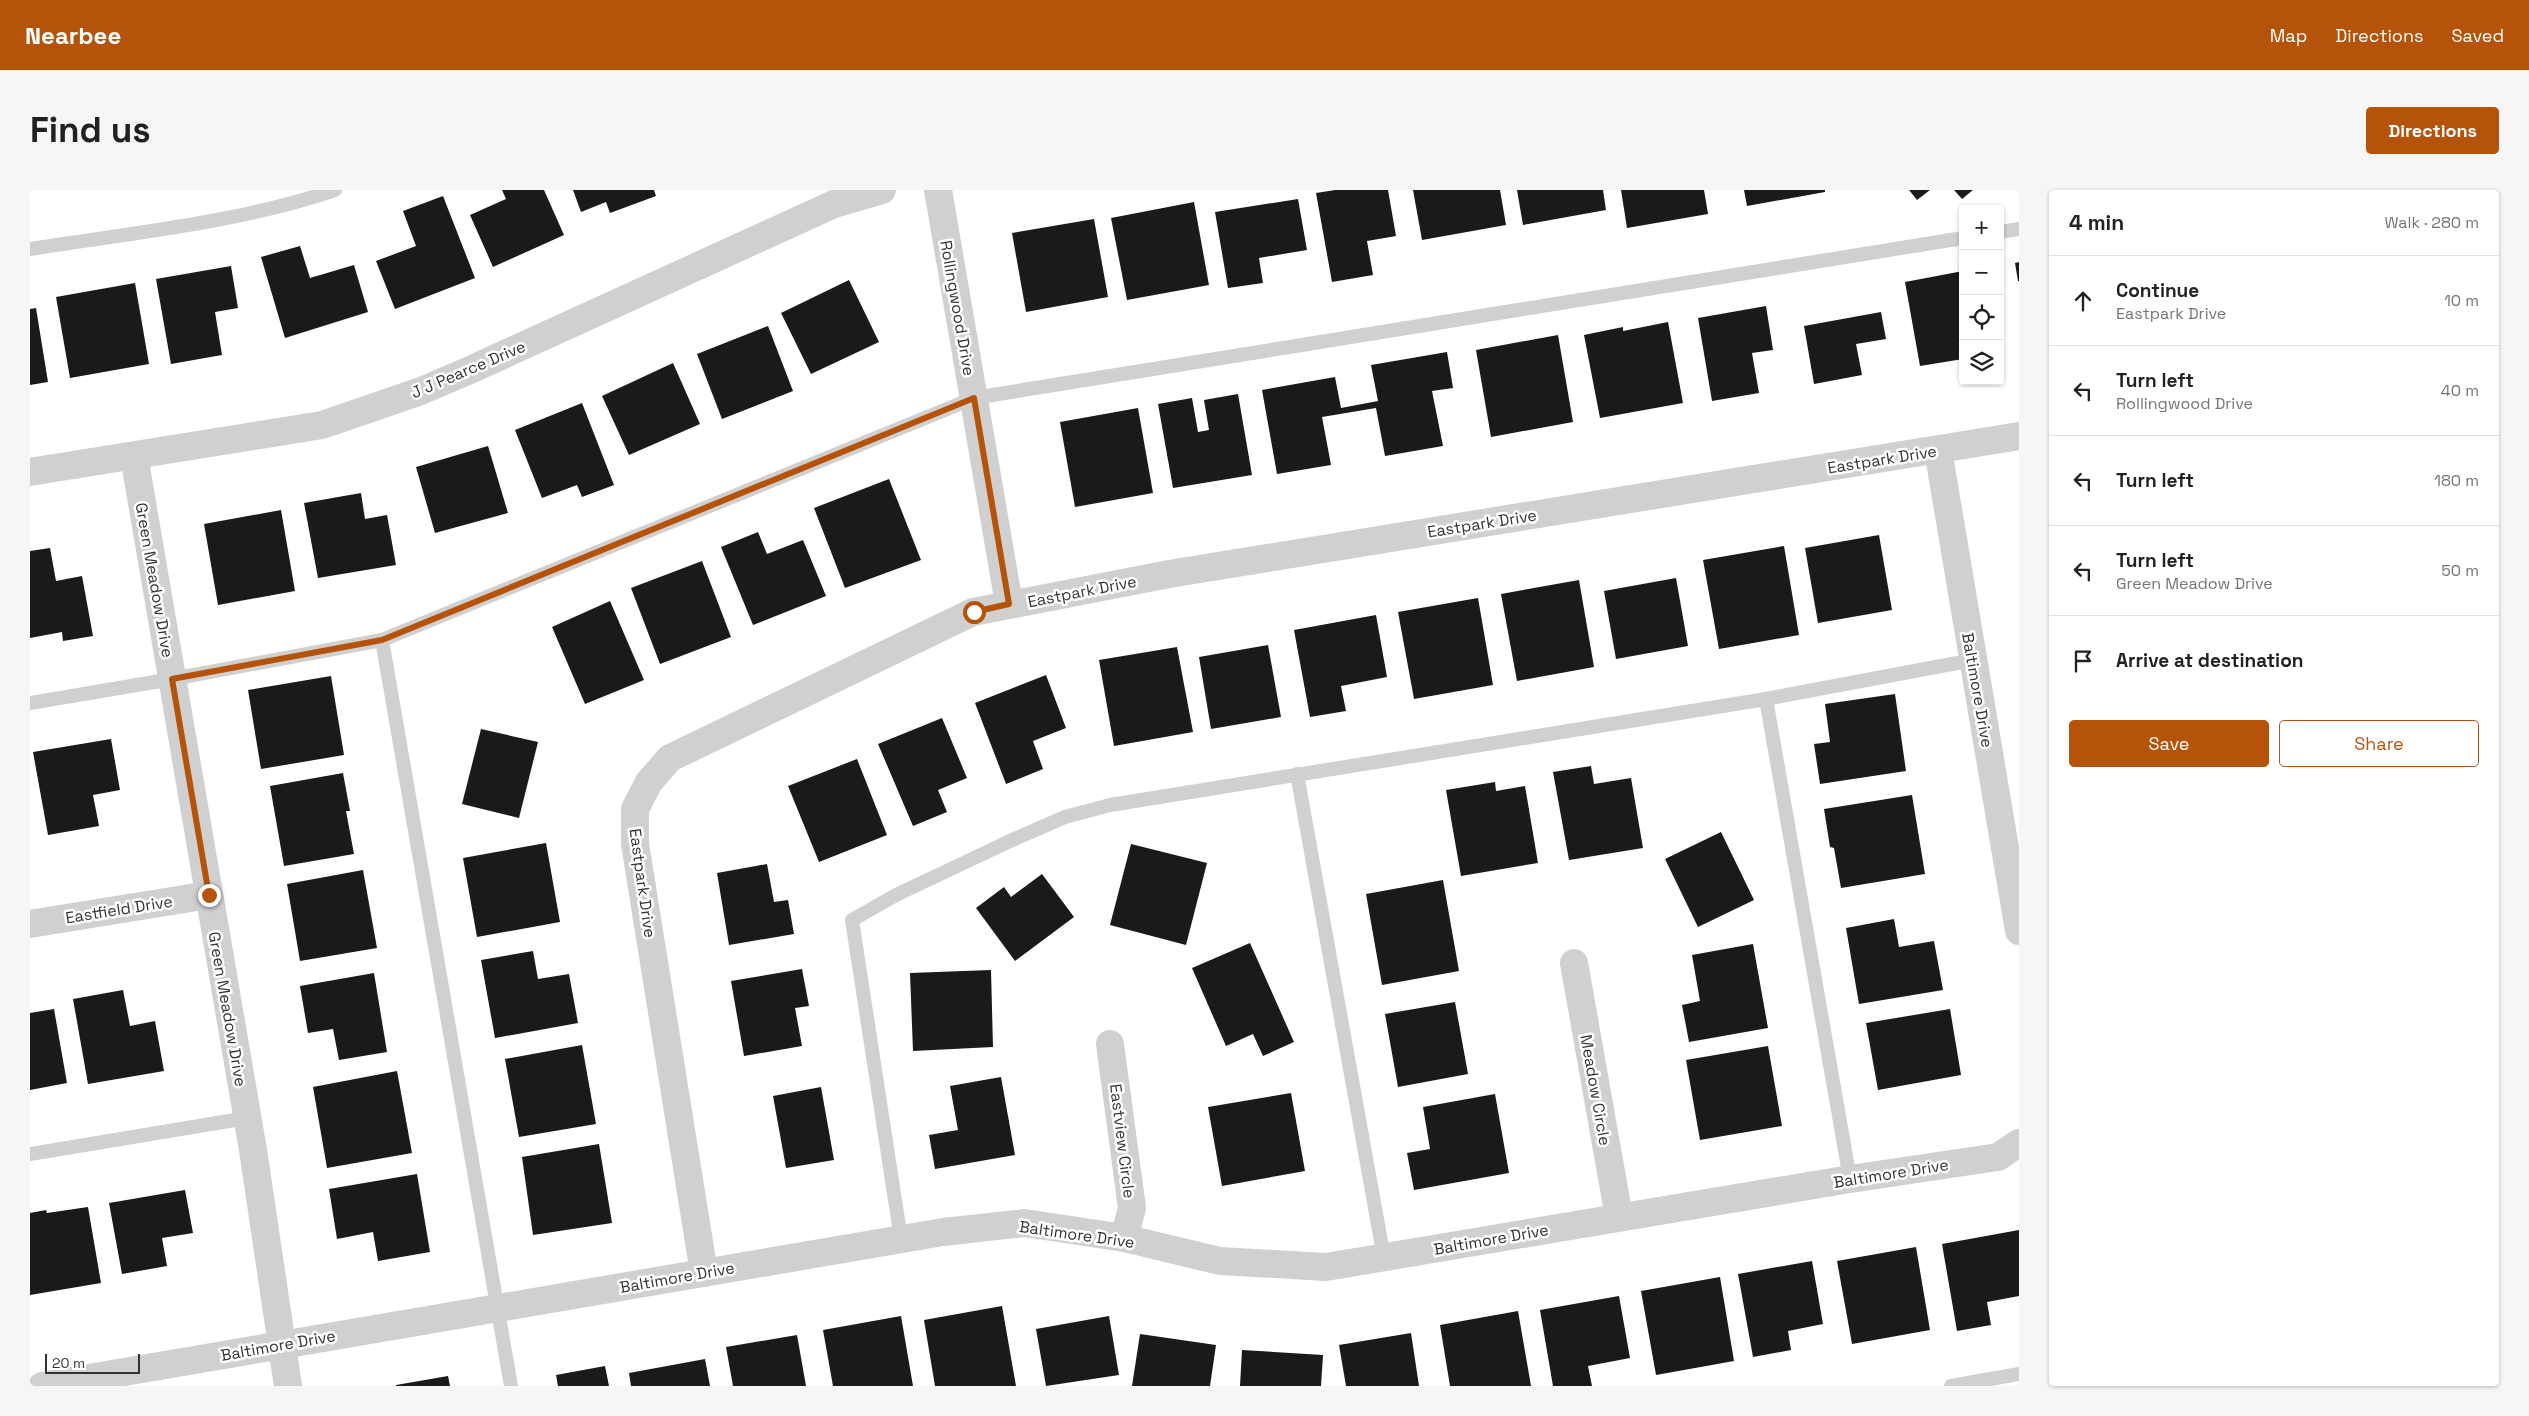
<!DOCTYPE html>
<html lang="en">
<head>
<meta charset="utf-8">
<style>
	:root { --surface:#fff; --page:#f6f6f6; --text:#202124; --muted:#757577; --line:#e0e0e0; --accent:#b45309 }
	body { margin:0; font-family:"Space Grotesk",sans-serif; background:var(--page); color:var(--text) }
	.controls { position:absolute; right:15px; top:15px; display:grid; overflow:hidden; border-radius:5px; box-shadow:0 1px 4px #0004 }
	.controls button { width:45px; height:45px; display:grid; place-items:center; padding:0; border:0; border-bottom:1px solid var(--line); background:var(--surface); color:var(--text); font:25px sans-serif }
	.scale { position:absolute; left:15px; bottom:12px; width:95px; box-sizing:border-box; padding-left:5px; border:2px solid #333; border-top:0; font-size:14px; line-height:18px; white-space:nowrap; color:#333; -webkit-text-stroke:4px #fff; paint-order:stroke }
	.stop { position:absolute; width:15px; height:15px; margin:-11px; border:4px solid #b45309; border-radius:50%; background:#fff }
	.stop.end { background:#b45309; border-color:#fff; box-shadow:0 1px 5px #0008 }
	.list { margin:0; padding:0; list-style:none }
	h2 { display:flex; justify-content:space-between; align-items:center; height:65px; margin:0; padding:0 20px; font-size:21px }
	h2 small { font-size:16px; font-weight:400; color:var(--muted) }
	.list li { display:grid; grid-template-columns:32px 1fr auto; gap:15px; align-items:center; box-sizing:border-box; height:90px; padding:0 20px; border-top:1px solid var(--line) }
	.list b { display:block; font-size:19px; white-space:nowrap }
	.list p { margin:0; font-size:16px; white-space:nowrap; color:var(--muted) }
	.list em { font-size:16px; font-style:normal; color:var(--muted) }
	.actions { display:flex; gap:10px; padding:15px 20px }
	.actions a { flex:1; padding:11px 0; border:1px solid var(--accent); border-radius:5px; text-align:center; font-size:18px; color:var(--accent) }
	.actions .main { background:var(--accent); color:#fff }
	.icon { flex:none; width:28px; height:28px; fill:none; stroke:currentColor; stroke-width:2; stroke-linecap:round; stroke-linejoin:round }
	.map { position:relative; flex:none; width:1989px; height:1196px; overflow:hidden; border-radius:5px }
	header { display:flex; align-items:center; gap:30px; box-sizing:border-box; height:70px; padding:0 25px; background:var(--accent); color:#fff }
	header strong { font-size:24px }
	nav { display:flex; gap:28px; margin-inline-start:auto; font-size:18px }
	.intro { display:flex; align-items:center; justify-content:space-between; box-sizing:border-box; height:120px; padding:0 30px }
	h1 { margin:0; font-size:35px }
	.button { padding:12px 22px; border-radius:5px; background:var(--accent); color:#fff; font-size:18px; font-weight:700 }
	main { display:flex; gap:30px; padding:0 30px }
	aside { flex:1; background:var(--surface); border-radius:5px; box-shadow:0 1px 4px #0004 }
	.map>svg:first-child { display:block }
	.building { fill:#1a1a1a }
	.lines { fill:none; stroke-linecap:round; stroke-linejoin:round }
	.service { stroke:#d0d0d0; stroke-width:14 }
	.minor { stroke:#d0d0d0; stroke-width:28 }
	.route { stroke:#b45309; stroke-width:6 }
	.labels { text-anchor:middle; stroke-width:5; stroke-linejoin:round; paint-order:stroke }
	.street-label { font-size:16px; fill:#333; stroke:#fff }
</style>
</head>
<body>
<header>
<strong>Nearbee</strong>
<nav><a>Map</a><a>Directions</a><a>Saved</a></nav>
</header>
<div class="intro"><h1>Find us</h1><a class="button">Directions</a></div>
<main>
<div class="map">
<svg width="1989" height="1196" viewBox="0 0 1989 1196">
	<rect width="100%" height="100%" fill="#fff"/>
	<g class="building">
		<polygon points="472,0 514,0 534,45 463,77 440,25 476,9"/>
		<polygon points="543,0 624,0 626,6 580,23 576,12 551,22"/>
		<polygon points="1305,0 1358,0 1366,46 1337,51 1343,85 1302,92 1286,3"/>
		<polygon points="1383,0 1470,0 1476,35 1392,50"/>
		<polygon points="1487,0 1573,0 1576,20 1493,35"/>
		<polygon points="1591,0 1674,0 1678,24 1597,38"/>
		<polygon points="1714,0 1795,0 1795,2 1717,16"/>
		<polygon points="1879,0 1900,0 1887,10"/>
		<polygon points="1924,0 1943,0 1932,9"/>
		<polygon points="413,6 445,88 365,119 346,71 386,56 373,21"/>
		<polygon points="1268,9 1277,60 1229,68 1233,93 1198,98 1185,22"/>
		<polygon points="1164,12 1179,95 1097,110 1081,28"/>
		<polygon points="1064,29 1078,107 996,122 982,43"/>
		<polygon points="270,56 280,88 324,75 338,122 255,148 231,67"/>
		<polygon points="1989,72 1989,91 1988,91 1985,73"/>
		<polygon points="201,76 208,118 185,122 192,165 141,174 126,89"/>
		<polygon points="1933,81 1933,169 1890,176 1875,92"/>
		<polygon points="819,90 849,152 781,184 751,123"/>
		<polygon points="105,93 119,174 40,188 26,107"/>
		<polygon points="1736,116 1743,160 1722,163 1729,203 1682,211 1668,128"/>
		<polygon points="6,118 18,192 0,195 0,119"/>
		<polygon points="1851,122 1856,149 1826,154 1832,185 1784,194 1774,136"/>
		<polygon points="1638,132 1653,213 1570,228 1554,145 1593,137 1593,141"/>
		<polygon points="738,136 763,201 692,229 667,164"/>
		<polygon points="1528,145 1543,232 1461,247 1446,160"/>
		<polygon points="1417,162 1423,198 1402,201 1413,256 1355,266 1346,218 1292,227 1301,275 1247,284 1232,200 1305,187 1311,218 1348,211 1341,175"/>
		<polygon points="643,173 670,234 599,265 572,206"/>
		<polygon points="1208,204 1222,285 1143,298 1128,214 1162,208 1168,242 1179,240 1174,210"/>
		<polygon points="552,213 584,295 552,307 547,295 512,308 485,240"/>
		<polygon points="1108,218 1123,303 1045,317 1030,232"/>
		<polygon points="458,256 478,323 405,343 386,277"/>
		<polygon points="859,289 891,370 815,398 784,318"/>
		<polygon points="331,303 335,329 357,325 366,375 288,388 274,313"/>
		<polygon points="251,320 265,401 188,415 174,334"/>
		<polygon points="728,342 737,364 773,350 796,406 723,435 691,357"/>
		<polygon points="1849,345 1862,420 1788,433 1775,358"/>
		<polygon points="1754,356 1769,445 1689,459 1673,370"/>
		<polygon points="20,358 26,391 52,386 63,446 33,451 32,442 0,448 0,361"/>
		<polygon points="672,371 701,447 630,474 601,398"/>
		<polygon points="1646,388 1658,456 1586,469 1574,401"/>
		<polygon points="1549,390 1564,477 1487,491 1471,404"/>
		<polygon points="1448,408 1463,495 1384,509 1368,422"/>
		<polygon points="580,411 614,490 555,514 522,437"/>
		<polygon points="1346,425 1357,487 1311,496 1316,521 1280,527 1264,440"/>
		<polygon points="1238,455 1251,527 1181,539 1169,467"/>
		<polygon points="1147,457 1163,542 1084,556 1069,470"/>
		<polygon points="1016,485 1036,538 1003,551 1013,579 976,594 945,513"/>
		<polygon points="301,486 314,565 231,579 218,500"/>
		<polygon points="1865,504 1876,581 1790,594 1784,554 1800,552 1795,514"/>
		<polygon points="912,528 937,588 908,600 917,622 883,636 848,554"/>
		<polygon points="451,539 508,552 489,628 432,614"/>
		<polygon points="81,549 90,600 63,605 69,636 18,645 3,562"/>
		<polygon points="827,569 857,645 789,672 758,596"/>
		<polygon points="1561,576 1564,594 1601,588 1613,658 1539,670 1523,582"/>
		<polygon points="313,583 320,621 316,621 324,664 254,676 240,596"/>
		<polygon points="1465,592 1466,601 1495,596 1508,673 1431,686 1416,600"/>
		<polygon points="1882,605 1895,684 1811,698 1804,658 1800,657 1794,619"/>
		<polygon points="1691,642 1724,710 1668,737 1635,669"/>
		<polygon points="516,653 530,732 447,747 433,668"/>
		<polygon points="1101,654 1177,673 1156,755 1080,735"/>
		<polygon points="737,674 744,712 758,710 764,744 699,755 687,683"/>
		<polygon points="333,680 347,758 270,771 257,694"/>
		<polygon points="1012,684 1044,727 985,771 946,718 974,697 981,707"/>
		<polygon points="1413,690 1429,781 1352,795 1336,704"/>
		<polygon points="1864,729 1869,757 1904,751 1913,800 1829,814 1816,738"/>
		<polygon points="1220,753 1264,852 1233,866 1223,844 1196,856 1162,778"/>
		<polygon points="1723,754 1738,838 1659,852 1652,815 1670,811 1662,765"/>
		<polygon points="503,761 508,789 539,784 548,833 465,848 451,770"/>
		<polygon points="772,779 779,816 765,818 772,856 714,866 701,791"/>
		<polygon points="961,780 963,857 883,861 880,783"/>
		<polygon points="344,783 357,862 309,870 303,839 278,843 270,796"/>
		<polygon points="93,800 100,836 125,831 134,881 58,894 43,809"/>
		<polygon points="1425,812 1438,884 1368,897 1355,824"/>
		<polygon points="24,819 37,893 0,900 0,823"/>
		<polygon points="1920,819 1931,885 1848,900 1836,833"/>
		<polygon points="552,855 566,934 489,947 475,869"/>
		<polygon points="1738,856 1752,936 1670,950 1656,870"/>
		<polygon points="367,881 382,963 297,978 283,897"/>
		<polygon points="971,887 985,965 905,979 899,945 928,940 920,896"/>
		<polygon points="791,897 804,970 756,978 743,906"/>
		<polygon points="1261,903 1275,981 1192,996 1178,917"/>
		<polygon points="1465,904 1479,983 1384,1000 1377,963 1400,959 1393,917"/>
		<polygon points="569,954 582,1033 503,1045 492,967"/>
		<polygon points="387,984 400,1062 348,1071 343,1042 307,1049 299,999"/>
		<polygon points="155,1000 163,1043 132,1048 137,1076 92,1084 79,1013"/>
		<polygon points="58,1017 71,1093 0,1105 0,1023 16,1020 17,1023"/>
		<polygon points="1989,1040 1989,1106 1957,1112 1961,1135 1927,1141 1912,1054"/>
		<polygon points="1886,1057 1900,1140 1822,1154 1807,1071"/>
		<polygon points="1782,1071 1793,1134 1758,1141 1761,1160 1723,1167 1708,1084"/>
		<polygon points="1690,1087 1704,1171 1626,1185 1611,1101"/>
		<polygon points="1589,1106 1600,1168 1558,1176 1562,1196 1523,1196 1510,1120"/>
		<polygon points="972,1116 986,1196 905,1196 894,1130"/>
		<polygon points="1488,1121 1501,1196 1420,1196 1410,1135"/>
		<polygon points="871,1126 883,1196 803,1196 793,1140"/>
		<polygon points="1079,1126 1089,1185 1016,1196 1006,1139"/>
		<polygon points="1381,1143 1389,1196 1316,1196 1309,1155"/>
		<polygon points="1110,1144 1186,1155 1180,1196 1102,1196"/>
		<polygon points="767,1145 776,1196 703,1196 696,1157"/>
		<polygon points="1212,1160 1293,1165 1291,1196 1210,1196"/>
		<polygon points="675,1169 680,1196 601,1196 599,1183"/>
		<polygon points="575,1176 579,1196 528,1196 526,1185"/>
		<polygon points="418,1186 420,1196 366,1196 366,1195"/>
	</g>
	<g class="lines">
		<g class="service">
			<polyline points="1970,42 1989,39"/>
			<path d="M0 59C101 43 207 33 305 0"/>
			<polyline points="352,450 481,1196"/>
			<polyline points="1736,509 1820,989"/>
			<polyline points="0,513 142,489 352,450 944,208 1933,48"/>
			<polyline points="1267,584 1354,1068"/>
			<polyline points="0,964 217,928"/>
			<polyline points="871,1049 822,730 866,705 980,651 1035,627 1080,615 1736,509 1943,470"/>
			<polyline points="1921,1196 1989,1184"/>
		</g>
		<g class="minor">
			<polyline points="908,0 979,414"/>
			<polyline points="1908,260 1989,741"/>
			<polyline points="104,266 223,960 258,1196"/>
			<polyline points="0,282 292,235 391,201 440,180 804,14 852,0"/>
			<polyline points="0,734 179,705"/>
			<polyline points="1544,773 1589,1027"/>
			<polyline points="1080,854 1102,1018 1094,1048"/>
			<polyline points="674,1083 605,654 605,619 619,592 640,568 943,422 1139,384 1989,246"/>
			<polyline points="12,1196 913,1042 995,1033 1094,1048 1190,1071 1296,1077 1820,989 1968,967 1989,953"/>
		</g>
	</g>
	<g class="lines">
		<polyline class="route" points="179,705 142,489 352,450 944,208 979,414 944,422"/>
	</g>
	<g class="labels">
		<g class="street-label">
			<text transform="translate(928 118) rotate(80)" y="6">Rollingwood Drive</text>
			<text transform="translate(438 179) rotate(-23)" y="6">J J Pearce Drive</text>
			<text transform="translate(1852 269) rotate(-9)" y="6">Eastpark Drive</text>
			<text transform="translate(1452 333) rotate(-9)" y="6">Eastpark Drive</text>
			<text transform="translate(125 390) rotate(80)" y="6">Green Meadow Drive</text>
			<text transform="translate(1052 401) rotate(-11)" y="6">Eastpark Drive</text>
			<text transform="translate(1948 500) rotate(80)" y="6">Baltimore Drive</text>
			<text transform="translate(613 693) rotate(82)" y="6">Eastpark Drive</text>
			<text transform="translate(89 719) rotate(-9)" y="6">Eastfield Drive</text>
			<text transform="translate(198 819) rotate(80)" y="6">Green Meadow Drive</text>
			<text transform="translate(1566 900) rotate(80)" y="6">Meadow Circle</text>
			<text transform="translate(1093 951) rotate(83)" y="6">Eastview Circle</text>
			<text transform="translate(1861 983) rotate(-9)" y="6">Baltimore Drive</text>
			<text transform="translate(1047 1044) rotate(8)" y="6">Baltimore Drive</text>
			<text transform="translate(1461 1049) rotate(-10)" y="6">Baltimore Drive</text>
			<text transform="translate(647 1087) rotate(-10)" y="6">Baltimore Drive</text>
			<text transform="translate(248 1155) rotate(-10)" y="6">Baltimore Drive</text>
		</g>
	</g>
</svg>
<div class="controls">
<button>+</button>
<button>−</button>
<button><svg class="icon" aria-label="locate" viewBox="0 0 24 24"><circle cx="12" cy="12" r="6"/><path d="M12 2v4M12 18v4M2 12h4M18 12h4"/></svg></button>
<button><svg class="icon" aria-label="layers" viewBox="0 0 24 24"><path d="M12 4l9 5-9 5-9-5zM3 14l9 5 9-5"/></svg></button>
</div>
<div class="scale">20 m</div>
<div class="stop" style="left:944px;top:422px"></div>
<div class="stop end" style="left:179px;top:705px"></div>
</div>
<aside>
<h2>4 min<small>Walk · 280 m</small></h2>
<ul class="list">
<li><svg class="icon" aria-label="ahead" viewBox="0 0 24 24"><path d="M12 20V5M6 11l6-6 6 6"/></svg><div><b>Continue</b><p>Eastpark Drive</p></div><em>10 m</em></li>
<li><svg class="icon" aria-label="left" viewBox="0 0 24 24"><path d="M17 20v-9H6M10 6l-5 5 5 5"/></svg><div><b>Turn left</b><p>Rollingwood Drive</p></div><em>40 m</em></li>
<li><svg class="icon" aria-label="left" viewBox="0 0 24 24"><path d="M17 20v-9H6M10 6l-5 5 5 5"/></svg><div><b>Turn left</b></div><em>180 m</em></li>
<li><svg class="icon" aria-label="left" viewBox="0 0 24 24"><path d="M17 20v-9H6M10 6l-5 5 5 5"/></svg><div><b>Turn left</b><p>Green Meadow Drive</p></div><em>50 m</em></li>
<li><svg class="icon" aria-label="arrive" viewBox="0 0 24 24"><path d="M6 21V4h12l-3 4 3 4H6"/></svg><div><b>Arrive at destination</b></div></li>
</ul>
<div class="actions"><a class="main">Save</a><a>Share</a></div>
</aside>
</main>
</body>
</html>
